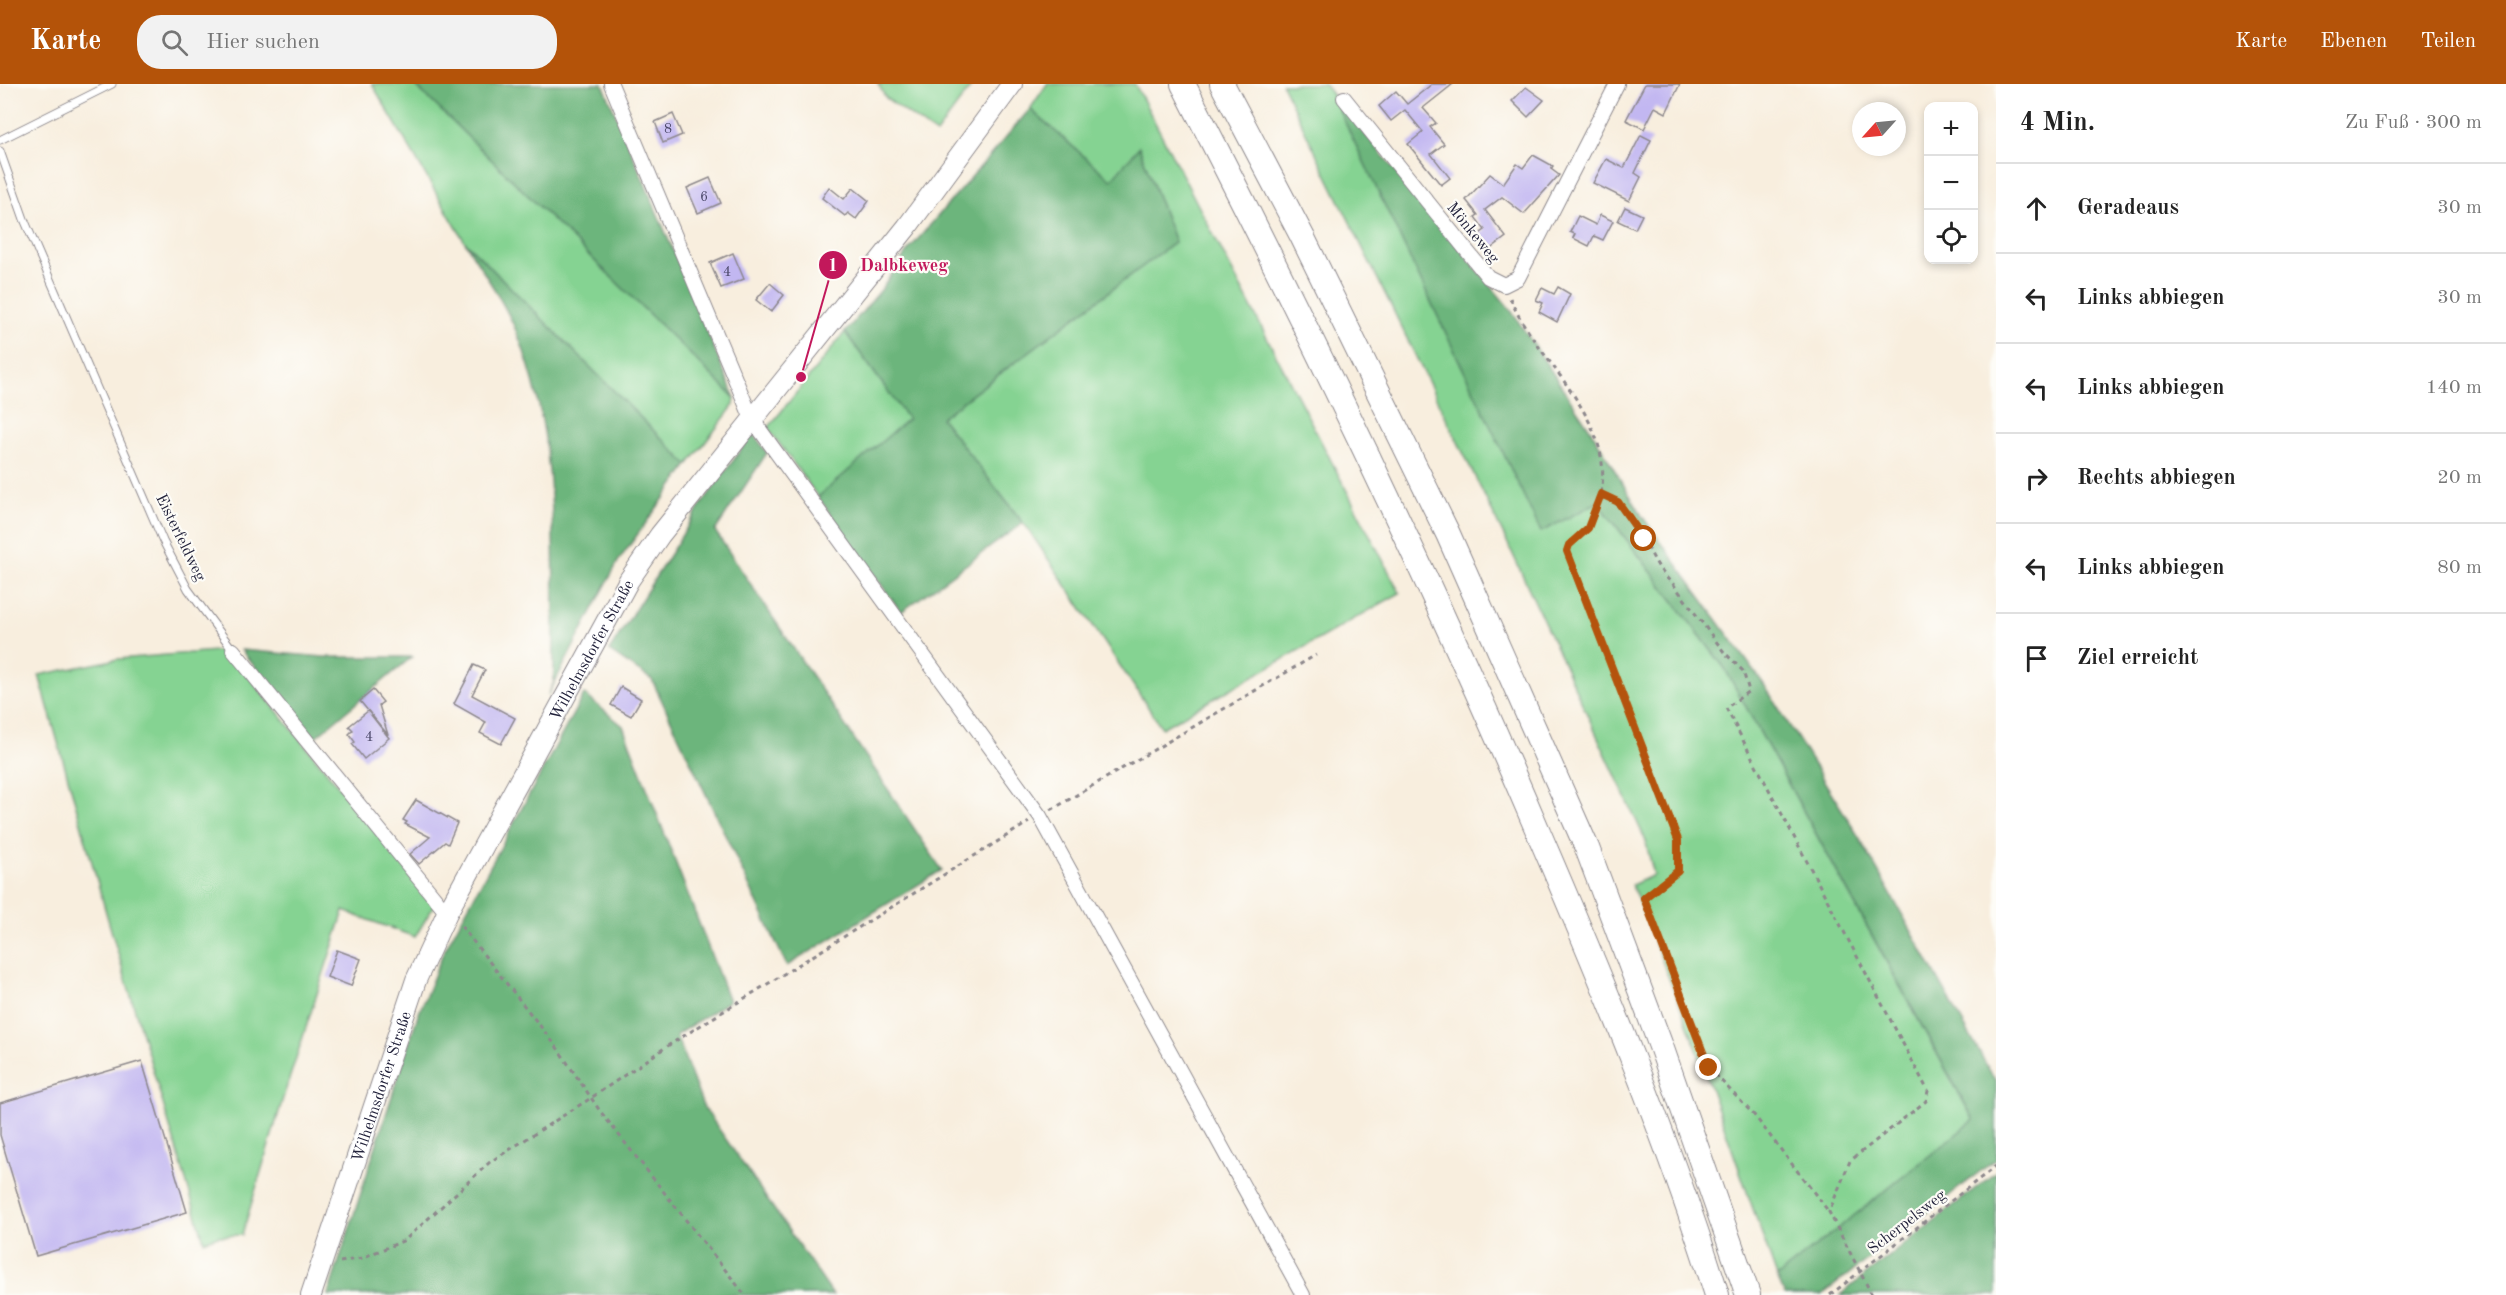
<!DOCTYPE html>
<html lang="de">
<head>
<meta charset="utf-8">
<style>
	:root { --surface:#fff; --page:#f2f2f2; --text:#222; --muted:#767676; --line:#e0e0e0; --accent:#b45309 }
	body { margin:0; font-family:"Old Standard TT",serif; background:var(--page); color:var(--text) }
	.controls { position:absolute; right:18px; top:18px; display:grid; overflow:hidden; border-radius:12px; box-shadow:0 3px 9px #0003 }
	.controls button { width:54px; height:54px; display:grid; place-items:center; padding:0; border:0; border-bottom:2px solid var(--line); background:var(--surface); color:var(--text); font:30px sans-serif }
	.compass { position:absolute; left:1852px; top:18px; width:54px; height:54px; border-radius:50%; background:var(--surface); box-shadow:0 3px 9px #0003; rotate:243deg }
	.stop { position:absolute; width:18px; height:18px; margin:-14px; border:4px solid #b45309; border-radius:50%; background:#fff }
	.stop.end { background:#b45309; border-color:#fff; box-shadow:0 2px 6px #0008 }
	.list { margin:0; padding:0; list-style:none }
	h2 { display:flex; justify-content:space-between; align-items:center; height:78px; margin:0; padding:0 24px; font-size:26px }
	h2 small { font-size:20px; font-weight:400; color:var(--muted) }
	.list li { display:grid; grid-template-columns:39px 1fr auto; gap:18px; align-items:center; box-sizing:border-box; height:90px; padding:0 24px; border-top:2px solid var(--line) }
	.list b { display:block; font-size:22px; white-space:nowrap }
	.list em { font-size:20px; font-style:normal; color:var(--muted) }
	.icon { flex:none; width:33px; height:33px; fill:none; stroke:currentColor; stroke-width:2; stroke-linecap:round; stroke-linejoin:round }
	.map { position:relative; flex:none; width:1996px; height:1211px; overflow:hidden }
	header { display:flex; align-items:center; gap:36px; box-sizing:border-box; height:84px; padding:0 30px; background:var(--accent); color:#fff }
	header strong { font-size:28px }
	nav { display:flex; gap:33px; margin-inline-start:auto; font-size:21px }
	.search { width:420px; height:54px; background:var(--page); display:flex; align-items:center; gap:15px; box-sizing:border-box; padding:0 21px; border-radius:24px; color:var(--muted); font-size:22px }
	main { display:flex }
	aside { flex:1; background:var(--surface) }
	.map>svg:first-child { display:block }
	.green { fill:#85d392; stroke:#547a66; stroke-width:1.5 }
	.forest { fill:#6cb57c; stroke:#476c5c; stroke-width:1.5 }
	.building { fill:#c2b7f1 }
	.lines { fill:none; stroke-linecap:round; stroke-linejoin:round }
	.lane-casing { stroke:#8d888c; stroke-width:9 }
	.street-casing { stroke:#8d888c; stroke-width:16 }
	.secondary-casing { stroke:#8d888c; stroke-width:22 }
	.highway-casing { stroke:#8d888c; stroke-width:26 }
	.path { stroke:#8d888c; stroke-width:3; stroke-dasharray:4.5 4.5; stroke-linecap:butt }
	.lane { stroke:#fff; stroke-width:7 }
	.street { stroke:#fff; stroke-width:14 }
	.secondary { stroke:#fff; stroke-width:20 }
	.highway { stroke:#fff; stroke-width:24 }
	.route { stroke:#b45309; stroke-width:8 }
	.labels { text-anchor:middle; stroke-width:4.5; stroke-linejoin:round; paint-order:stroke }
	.number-label { font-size:14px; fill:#4a4768 }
	.street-label { font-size:16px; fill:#22223b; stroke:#fdfcf7 }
	.leader { fill:none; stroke:#c2185b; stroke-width:2 }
	.callout-dot { fill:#c2185b; stroke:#fdfcf7; stroke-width:2 }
	.mark-label { font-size:18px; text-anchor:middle; font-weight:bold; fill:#fff }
	.callout-label { font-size:18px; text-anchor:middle; font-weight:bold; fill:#c2185b; stroke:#fdfcf7; stroke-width:4.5; stroke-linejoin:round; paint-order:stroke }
</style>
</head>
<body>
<header>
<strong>Karte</strong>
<div class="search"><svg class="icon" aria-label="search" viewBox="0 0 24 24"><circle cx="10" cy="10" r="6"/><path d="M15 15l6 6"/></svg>Hier suchen</div>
<nav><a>Karte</a><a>Ebenen</a><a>Teilen</a></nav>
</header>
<main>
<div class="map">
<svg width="1996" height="1211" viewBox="0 0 1996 1211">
	<rect width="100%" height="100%" fill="#fdfcf7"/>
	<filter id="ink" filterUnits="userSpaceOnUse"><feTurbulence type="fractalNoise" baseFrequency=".0167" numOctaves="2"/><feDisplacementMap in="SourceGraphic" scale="12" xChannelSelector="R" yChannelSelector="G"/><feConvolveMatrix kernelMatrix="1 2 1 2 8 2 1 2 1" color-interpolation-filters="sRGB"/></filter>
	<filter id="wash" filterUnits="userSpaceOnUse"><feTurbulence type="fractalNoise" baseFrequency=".008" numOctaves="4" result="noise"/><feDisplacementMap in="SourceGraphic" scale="24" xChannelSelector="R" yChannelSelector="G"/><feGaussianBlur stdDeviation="1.35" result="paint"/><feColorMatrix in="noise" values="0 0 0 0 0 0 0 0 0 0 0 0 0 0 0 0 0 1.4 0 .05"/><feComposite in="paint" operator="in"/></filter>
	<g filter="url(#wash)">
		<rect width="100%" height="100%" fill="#f8eede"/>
		<g class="green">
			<polygon points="372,0 414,0 735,314 734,321 688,381 465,158"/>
			<polygon points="878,0 973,0 936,50 886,14"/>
			<polygon points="1047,0 1135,0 1400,509 1162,644 1028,445 941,334 1175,158 1139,63 1112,97 1030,25"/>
			<polygon points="1282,0 1324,0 1331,9 1541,447 1598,418 1724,583 1974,1037 1777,1193 1695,960 1632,801 1654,791 1645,755 1509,462"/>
			<polygon points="845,248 908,335 818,413 768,344"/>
			<polygon points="227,566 435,820 415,853 344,827 284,1011 242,1151 218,1152 204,1157 111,846 39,591 118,575"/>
		</g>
		<g class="forest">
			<polygon points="414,0 603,0 735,314"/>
			<polygon points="1331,9 1510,225 1592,348 1642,432 1763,599 1857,750 1996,998 1996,1075 1822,1211 1785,1211 1777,1193 1974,1036 1724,583 1598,418 1541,448"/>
			<polygon points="1030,25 1111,96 1139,63 1175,158 941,334 1023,439 901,528 818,413 908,335 845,248 881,206 906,169"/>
			<path d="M465 158 688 381 619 476 548 611 554 598C552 482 562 358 517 249 504 217 482 187 465 158Z"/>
			<polygon points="753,349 767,369 715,447 942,786 787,882 652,596 609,567 701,421"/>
			<polygon points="241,566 324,573 412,573 313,655"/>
			<polygon points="584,610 623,642 729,917 676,951 703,1022 833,1211 328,1211 417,934 443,869"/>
			<polygon points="1996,1088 1996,1211 1840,1211"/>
		</g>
		<g id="blocks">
			<g class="building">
				<polygon points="1432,0 1453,0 1423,24 1436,39 1430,43 1444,60 1431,70 1450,94 1441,101 1408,60 1423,48 1405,26 1391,37 1379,22 1396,7 1407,20"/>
				<polygon points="1645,0 1680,0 1666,29 1655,23 1644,45 1626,36"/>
				<polygon points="1526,3 1544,16 1528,33 1512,17"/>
				<polygon points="673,30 682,51 663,59 655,38"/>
				<polygon points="1641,51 1651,56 1635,89 1641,93 1629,117 1593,99 1606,75 1624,84"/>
				<polygon points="1533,71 1553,82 1551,85 1559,91 1524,130 1502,113 1485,126 1506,153 1489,166 1478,151 1485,146 1475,133 1478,131 1466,116 1490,90 1503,100 1517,80 1523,84"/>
				<polygon points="710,94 721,119 698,129 687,104"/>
				<polygon points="829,103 844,115 853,104 869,117 856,135 848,129 845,132 822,114"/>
				<polygon points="1625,123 1642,131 1635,145 1618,137"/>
				<polygon points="1600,131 1613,137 1603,156 1594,152 1589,162 1573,154 1575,150 1570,148 1578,132 1596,141"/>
				<polygon points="733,169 744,195 721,204 710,179"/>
				<polygon points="770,199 784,211 771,228 756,216"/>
				<polygon points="1558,203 1570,210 1557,238 1539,228 1543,219 1536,216 1542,204 1554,210"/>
				<polygon points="474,581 485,586 472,611 515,634 501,660 480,649 486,638 454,620"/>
				<polygon points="621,603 641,615 631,632 611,621"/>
				<polygon points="373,606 383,618 379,621 388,651 360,617"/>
				<polygon points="368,627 389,654 364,675 352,660 355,658 349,650 353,646 349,642"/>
				<polygon points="416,716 457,739 448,760 445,758 419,780 410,770 430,753 405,740 407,738 403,736"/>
				<polygon points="337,866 361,875 351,902 327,893"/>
				<polygon points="142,977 187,1128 36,1172 0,1051 0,1019"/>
			</g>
		</g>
	</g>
	<g filter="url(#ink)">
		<use href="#blocks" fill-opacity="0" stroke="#8d888c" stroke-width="1.5"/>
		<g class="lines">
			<defs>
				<g id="lane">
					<polyline points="0,56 112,0"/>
					<polyline points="0,67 24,135 163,457 188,505 233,566"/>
				</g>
				<g id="street">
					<polyline points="611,0 752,335 1040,732 1303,1211"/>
					<polyline points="1344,14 1488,193 1504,201 1518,194 1617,0"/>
					<polyline points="233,566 447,829"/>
				</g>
				<g id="secondary">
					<path id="s1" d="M311 1211 416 896 447 829 629 496 660 451 907 143 1012 0"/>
				</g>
				<g id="highway">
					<path d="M1183 0C1309 245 1429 492 1537 745 1603 898 1667 1052 1717 1211"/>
					<polyline points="1222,0 1302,152 1448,450 1587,764 1662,965 1748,1211"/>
				</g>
			</defs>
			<use href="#lane" class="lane-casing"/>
			<use href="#street" class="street-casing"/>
			<use href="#secondary" class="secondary-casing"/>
			<use href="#highway" class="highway-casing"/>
			<g class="path">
				<path d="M1510 214C1537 279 1615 332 1601 409 1599 419 1593 435 1588 443 1582 453 1571 456 1567 467L1678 756V787L1644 814 1709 984 1754 1031 1829 1128"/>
				<path d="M1601 410C1646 430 1642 473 1674 501L1724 568 1743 587 1749 607 1726 624 1928 1007 1926 1017 1850 1077 1829 1128 1872 1211"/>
				<polyline points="1051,726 1316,571"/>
				<polyline points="461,842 556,962 600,1027 745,1211"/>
				<polyline points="340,1178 362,1174 405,1156 490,1078 591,1014 669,961 1029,738"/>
				<polyline points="1830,1211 1996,1082"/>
			</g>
			<use href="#lane" class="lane"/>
			<use href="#street" class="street"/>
			<use href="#secondary" class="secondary"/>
			<use href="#highway" class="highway"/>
		</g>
	</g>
	<g class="lines" filter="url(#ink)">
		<polyline class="route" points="1644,455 1618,418 1601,410 1588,444 1569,461 1567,467 1678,756 1678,787 1644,814 1709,984"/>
	</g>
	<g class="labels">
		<g class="number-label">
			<text x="668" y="49">8</text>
			<text x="704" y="117">6</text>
			<text x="727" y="192">4</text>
			<text x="369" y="657">4</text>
		</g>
		<g class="street-label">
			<text transform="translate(1474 148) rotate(51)" y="6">Mönkeweg</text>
			<text transform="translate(182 453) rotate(64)" y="6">Eisterfeldweg</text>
			<text dy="6" stroke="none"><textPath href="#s1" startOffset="706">Wilhelmsdorfer Straße</textPath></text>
			<text dy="6" stroke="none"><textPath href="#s1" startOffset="220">Wilhelmsdorfer Straße</textPath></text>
			<text transform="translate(1906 1137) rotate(-38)" y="6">Scherpelsweg</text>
		</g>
	</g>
	<path class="leader" d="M801 293L833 181"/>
	<g class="callout-dot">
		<circle cx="801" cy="293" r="6"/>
		<circle cx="833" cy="181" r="15"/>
	</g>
	<g class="mark-label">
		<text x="833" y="187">1</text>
	</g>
	<g class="callout-label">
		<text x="904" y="187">Dalbkeweg</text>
	</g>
</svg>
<div class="controls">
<button>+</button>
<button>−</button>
<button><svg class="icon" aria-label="locate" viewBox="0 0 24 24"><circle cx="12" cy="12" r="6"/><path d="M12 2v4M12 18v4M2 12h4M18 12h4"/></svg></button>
</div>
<svg class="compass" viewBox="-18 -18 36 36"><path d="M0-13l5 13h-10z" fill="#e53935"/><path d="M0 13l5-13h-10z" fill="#767676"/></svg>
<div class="stop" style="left:1644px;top:455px"></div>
<div class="stop end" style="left:1709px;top:984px"></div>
</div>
<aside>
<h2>4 Min.<small>Zu Fuß · 300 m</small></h2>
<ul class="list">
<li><svg class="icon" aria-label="ahead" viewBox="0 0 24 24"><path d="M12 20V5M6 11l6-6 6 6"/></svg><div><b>Geradeaus</b></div><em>30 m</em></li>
<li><svg class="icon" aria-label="left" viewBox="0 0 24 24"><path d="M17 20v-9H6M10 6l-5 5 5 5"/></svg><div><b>Links abbiegen</b></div><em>30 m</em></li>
<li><svg class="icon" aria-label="left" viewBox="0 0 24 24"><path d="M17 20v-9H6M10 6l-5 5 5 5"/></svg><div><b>Links abbiegen</b></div><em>140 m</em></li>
<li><svg class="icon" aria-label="right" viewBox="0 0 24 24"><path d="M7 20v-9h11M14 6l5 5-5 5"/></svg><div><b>Rechts abbiegen</b></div><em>20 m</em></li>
<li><svg class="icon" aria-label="left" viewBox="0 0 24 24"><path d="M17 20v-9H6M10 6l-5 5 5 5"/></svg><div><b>Links abbiegen</b></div><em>80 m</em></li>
<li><svg class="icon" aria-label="arrive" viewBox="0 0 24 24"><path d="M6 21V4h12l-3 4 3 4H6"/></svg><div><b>Ziel erreicht</b></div></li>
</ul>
</aside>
</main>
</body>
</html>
